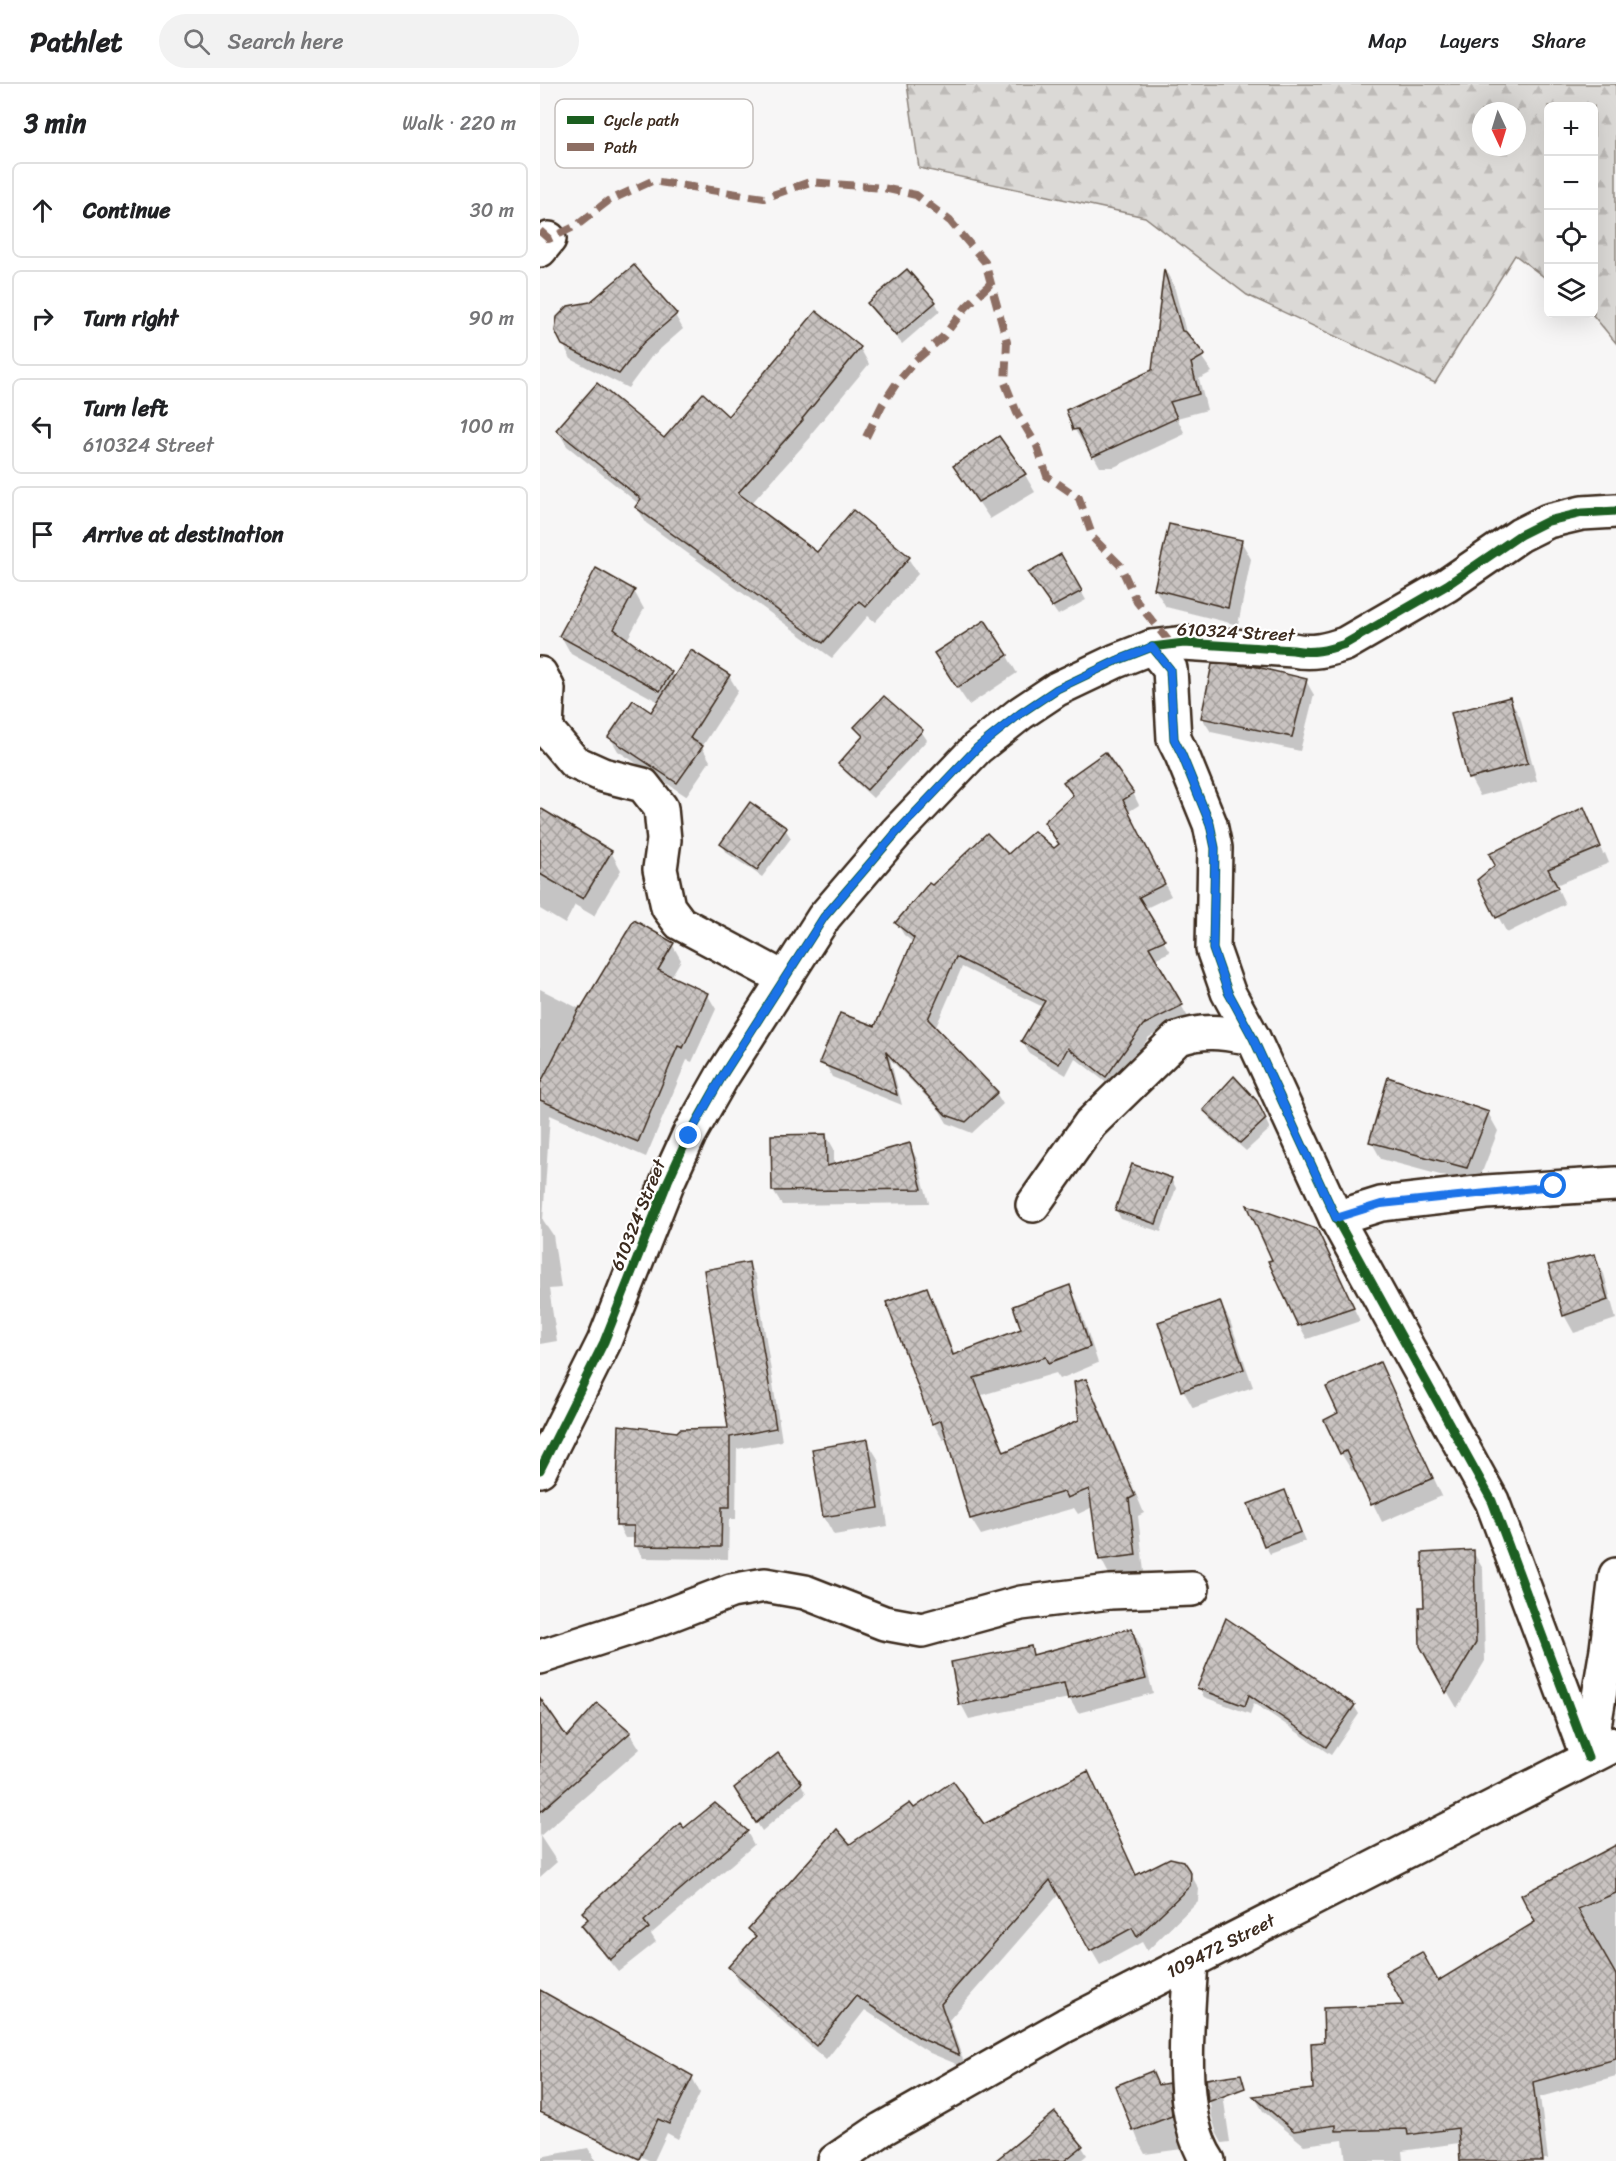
<!DOCTYPE html>
<html lang="en">
<head>
<meta charset="utf-8">
<style>
	:root { --surface:#fff; --page:#f2f2f2; --text:#202124; --muted:#757577; --line:#e0e0e0 }
	body { margin:0; font-family:Sriracha,sans-serif; background:var(--page); color:var(--text) }
	.controls { position:absolute; right:18px; top:18px; display:grid; overflow:hidden; border-radius:9px; box-shadow:0 6px 24px #0002 }
	.controls button { width:54px; height:54px; display:grid; place-items:center; padding:0; border:0; border-bottom:2px solid var(--line); background:var(--surface); color:var(--text); font:30px sans-serif }
	.compass { position:absolute; left:932px; top:18px; width:54px; height:54px; border-radius:50%; background:var(--surface); box-shadow:0 6px 24px #0002; rotate:176deg }
	.stop { position:absolute; width:18px; height:18px; margin:-14px; border:4px solid #1a73e8; border-radius:50%; background:#fff }
	.stop.end { background:#1a73e8; border-color:#fff; box-shadow:0 2px 6px #0008 }
	.list { margin:0; padding:0; list-style:none }
	h2 { display:flex; justify-content:space-between; align-items:center; height:78px; margin:0; padding:0 24px; font-size:26px }
	h2 small { font-size:20px; font-weight:400; color:var(--muted) }
	.list li { display:grid; grid-template-columns:39px 1fr auto; gap:18px; align-items:center; box-sizing:border-box; height:96px; margin:0 12px 12px; padding:0 12px; border:2px solid var(--line); border-radius:9px }
	.list b { display:block; font-size:22px; white-space:nowrap }
	.list p { margin:0; font-size:20px; white-space:nowrap; color:var(--muted) }
	.list em { font-size:20px; font-style:normal; color:var(--muted) }
	.icon { flex:none; width:33px; height:33px; fill:none; stroke:currentColor; stroke-width:2; stroke-linecap:round; stroke-linejoin:round }
	.map { position:relative; flex:none; width:1076px; height:2077px; overflow:hidden }
	header { display:flex; align-items:center; gap:36px; box-sizing:border-box; height:84px; padding:0 30px; background:var(--surface); border-bottom:2px solid var(--line) }
	header strong { font-size:28px }
	nav { display:flex; gap:33px; margin-inline-start:auto; font-size:21px }
	.search { width:420px; height:54px; background:var(--page); display:flex; align-items:center; gap:15px; box-sizing:border-box; padding:0 21px; border-radius:33px; color:var(--muted); font-size:22px }
	main { display:flex }
	aside { flex:1; background:var(--surface) }
	.map>svg:first-child { display:block }
	.forest { fill:url(#forest-firs); stroke:#8b827a; stroke-width:1.5; fill-rule:evenodd }
	.shadow { fill:#0003 }
	.building { fill:url(#building-cross-hatch); stroke:#3b2a1e; stroke-width:1.5 }
	.lines { fill:none; stroke-linecap:round; stroke-linejoin:round }
	.street-casing { stroke:#3b2a1e; stroke-width:38 }
	.secondary-casing { stroke:#3b2a1e; stroke-width:38 }
	.street { stroke:#fff; stroke-width:33 }
	.secondary { stroke:#fff; stroke-width:33 }
	.quiet { stroke:#8d6e63; stroke-width:8; stroke-dasharray:15 8; stroke-linecap:butt }
	.cycleway-casing { stroke:#fff; stroke-width:13 }
	.cycleway { stroke:#1b5e20; stroke-width:9 }
	.route { stroke:#1a73e8; stroke-width:8 }
	.labels { text-anchor:middle; stroke-width:4.5; stroke-linejoin:round; paint-order:stroke }
	.street-label { font-size:18px; fill:#3b2a1e; stroke:#fff }
	.key { fill:#fff; stroke:#c4bfbc; stroke-width:1.5 }
	.key-label { font-size:16px; fill:#3b2a1e }
</style>
</head>
<body>
<header>
<strong>Pathlet</strong>
<div class="search"><svg class="icon" aria-label="search" viewBox="0 0 24 24"><circle cx="10" cy="10" r="6"/><path d="M15 15l6 6"/></svg>Search here</div>
<nav><a>Map</a><a>Layers</a><a>Share</a></nav>
</header>
<main>
<aside>
<h2>3 min<small>Walk · 220 m</small></h2>
<ul class="list">
<li><svg class="icon" aria-label="ahead" viewBox="0 0 24 24"><path d="M12 20V5M6 11l6-6 6 6"/></svg><div><b>Continue</b></div><em>30 m</em></li>
<li><svg class="icon" aria-label="right" viewBox="0 0 24 24"><path d="M7 20v-9h11M14 6l5 5-5 5"/></svg><div><b>Turn right</b></div><em>90 m</em></li>
<li><svg class="icon" aria-label="left" viewBox="0 0 24 24"><path d="M17 20v-9H6M10 6l-5 5 5 5"/></svg><div><b>Turn left</b><p>610324 Street</p></div><em>100 m</em></li>
<li><svg class="icon" aria-label="arrive" viewBox="0 0 24 24"><path d="M6 21V4h12l-3 4 3 4H6"/></svg><div><b>Arrive at destination</b></div></li>
</ul>
</aside>
<div class="map">
<svg width="1076" height="2077" viewBox="0 0 1076 2077">
	<defs>
		<pattern id="forest-firs" width="22" height="20" patternUnits="userSpaceOnUse" patternTransform="scale(1.5)"><rect width="22" height="20" fill="#dbd9d6"/><path d="M5 1l3.5 6h-7zM16 11l3.5 6h-7z" fill="#bdbab7"/></pattern>
		<pattern id="building-cross-hatch" width="8" height="8" patternUnits="userSpaceOnUse" patternTransform="scale(1.5)"><rect width="8" height="8" fill="#c9c3c1"/><path d="M0 0l8 8M0 8l8-8" fill="none" stroke="#a49f9c"/></pattern>
	</defs>
	<rect width="100%" height="100%" fill="#f7f6f6"/>
	<filter id="ink" filterUnits="userSpaceOnUse"><feTurbulence type="fractalNoise" baseFrequency=".0167" numOctaves="2"/><feDisplacementMap in="SourceGraphic" scale="12" xChannelSelector="R" yChannelSelector="G"/><feConvolveMatrix kernelMatrix="1 2 1 2 8 2 1 2 1" color-interpolation-filters="sRGB"/></filter>
	<g filter="url(#ink)">
		<path class="forest" d="M367 0H1076V259L1052 230H1054V22H1008V196L975 171 895 299 707 211 605 133 379 84ZM941 27H977V63H941Z"/>
		<g class="shadow">
			<polygon points="627,189 634,202 647,252 672,288 659,295 667,326 637,334 645,350 574,383 560,383 547,360 544,361 535,346 613,287"/>
			<polygon points="395,218 400,227 362,260 334,228 329,220"/>
			<polygon points="276,229 320,264 329,280 270,351 271,353 210,421 278,470 368,474 378,490 335,538 328,532 292,574 106,439 97,423 99,420 27,362 18,347 124,356 188,334"/>
			<polygon points="135,231 143,245 111,273 88,304 31,275 23,260"/>
			<polygon points="415,383 485,391 495,408 450,435"/>
			<polygon points="701,457 711,475 698,541 626,523 615,505"/>
			<polygon points="521,472 546,516 518,531 495,498"/>
			<polygon points="94,507 104,525 87,556 131,589 134,594 151,568 189,592 198,607 162,663 170,677 146,712 78,667 70,653 111,630 119,618 31,570 21,552"/>
			<polygon points="467,572 477,589 429,621 406,587"/>
			<polygon points="766,597 774,611 760,667 671,648 662,634"/>
			<polygon points="970,615 980,633 997,697 940,712 930,694"/>
			<polygon points="316,643 381,647 387,656 333,714 305,688 300,680 323,654"/>
			<polygon points="525,698 593,709 599,721 588,728 631,812 604,825 630,868 614,875 648,933 609,953 573,1004 535,974 526,991 489,969 482,957 503,923 422,883 395,945 456,1009 463,1020 432,1049 407,1039 400,1027 350,975 362,1021 292,993 286,981 336,944 374,859 364,851 357,839 392,803 468,772 514,766 520,761 534,713"/>
			<polygon points="1044,725 1052,740 1050,740 1063,770 1065,769 1069,779 1016,801 1025,820 967,849 939,797"/>
			<polygon points="0,731 71,768 81,786 54,832 35,821 25,840 0,825"/>
			<polygon points="245,745 251,754 222,793 187,769 182,760"/>
			<polygon points="132,860 141,876 131,893 167,910 176,925 152,978 147,976 106,1073 10,1031 3,1136 13,1151 21,1204 9,1205 17,1257 0,1260 0,905 42,926"/>
			<polygon points="665,1026 721,1027 730,1045 706,1067 670,1035"/>
			<polygon points="948,1029 958,1047 937,1101 841,1075 831,1057"/>
			<polygon points="286,1051 294,1065 294,1082 369,1061 377,1075 389,1119 242,1121 233,1107"/>
			<polygon points="631,1095 636,1104 621,1148 581,1135 576,1126"/>
			<polygon points="776,1147 820,1237 767,1255 759,1241"/>
			<polygon points="1054,1172 1064,1190 1076,1235 1034,1249 1024,1231"/>
			<polygon points="208,1180 216,1192 242,1357 197,1365 196,1435 189,1435 188,1475 103,1474 96,1462 96,1454 85,1454 78,1441 190,1346"/>
			<polygon points="529,1203 538,1219 558,1279 520,1295 516,1289 442,1311 465,1369 541,1337 545,1296 555,1313 604,1429 598,1432 604,1488 570,1492 561,1475 553,1423 538,1430 534,1424 441,1451 431,1435 408,1354 403,1356 393,1339 386,1205 396,1221 415,1272 483,1246"/>
			<polygon points="680,1219 690,1237 713,1303 653,1324 643,1306"/>
			<polygon points="839,1280 849,1298 902,1412 842,1438 816,1385 812,1387 801,1369 800,1330"/>
			<polygon points="327,1357 338,1375 348,1442 294,1451 284,1433"/>
			<polygon points="745,1407 765,1457 730,1470 725,1461"/>
			<polygon points="933,1468 943,1485 945,1577 917,1624 881,1562 885,1525"/>
			<polygon points="592,1546 600,1560 613,1609 538,1629 529,1614 429,1635 421,1620 490,1564 495,1572"/>
			<polygon points="659,1604 814,1622 819,1630 791,1671 714,1619 710,1630 664,1613"/>
			<polygon points="0,1617 27,1656 58,1621 90,1649 100,1665 0,1752 17,1778 0,1793"/>
			<polygon points="547,1689 596,1792 650,1789 659,1805 658,1817 607,1867 602,1858 560,1881 519,1810 409,1936 426,1984 390,1969 325,1926 286,1976 199,1898 190,1883 215,1855 210,1845 309,1762 373,1726 443,1742"/>
			<polygon points="261,1700 266,1709 222,1747 201,1713"/>
			<polygon points="144,1746 207,1748 214,1761 111,1850 116,1858 78,1888 51,1855 43,1842"/>
			<polygon points="1076,1765 1076,1992 1000,2013 1008,2075 954,2077 947,2055 862,2067 863,2077 806,2077 803,2056 764,2061 723,2027 715,2014 774,2006 785,1959 865,1923 898,1899 997,1839"/>
			<polygon points="0,1912 152,1993 160,2009 138,2055 127,2049 114,2077 110,2077 0,2021"/>
			<polygon points="612,1989 619,2002 628,2001 633,2010 637,2047 642,2065 605,2070 600,2061 577,2003"/>
			<polygon points="668,1996 682,2004 690,2058 682,2059 677,2050 671,2030"/>
			<polygon points="542,2063 547,2071 540,2077 489,2077"/>
			<polygon points="48,2064 56,2077 0,2077 0,2073"/>
		</g>
		<g class="building">
			<polygon points="94,181 137,230 103,259 79,290 22,261 15,247 17,233 28,222 50,218"/>
			<polygon points="367,185 396,218 356,252 327,219"/>
			<polygon points="624,185 642,247 646,248 665,271 651,279 659,310 630,318 637,334 552,373 538,345 533,346 526,326 612,286"/>
			<polygon points="276,227 321,263 262,335 263,336 198,409 277,468 313,426 370,473 326,523 319,517 283,559 95,423 101,415 16,346 57,299 124,354 163,309 188,332"/>
			<polygon points="459,352 486,390 438,418 413,382"/>
			<polygon points="629,440 702,456 688,524 614,505"/>
			<polygon points="521,470 542,507 512,523 488,489"/>
			<polygon points="56,484 95,506 74,545 132,588 120,607 19,552"/>
			<polygon points="445,536 468,571 417,604 394,569"/>
			<polygon points="151,566 190,591 150,654 163,662 137,699 68,653 93,616 111,628"/>
			<polygon points="672,580 713,582 767,595 752,653 661,634"/>
			<polygon points="344,612 383,646 327,706 298,680 323,652 314,643"/>
			<polygon points="970,613 988,679 928,695 911,629"/>
			<polygon points="565,668 594,709 583,716 625,800 599,813 625,856 609,863 643,921 603,941 566,993 528,964 519,980 481,957 505,917 416,873 388,935 458,1008 426,1038 406,1031 346,968 357,1011 279,979 300,929 335,942 374,854 355,839 389,799 392,801 447,749 468,770 494,747 514,764 519,760 504,738 533,711 523,698"/>
			<polygon points="210,718 247,744 217,786 180,760"/>
			<polygon points="1044,723 1061,763 1008,785 1018,804 956,834 937,796 955,781 949,770"/>
			<polygon points="0,724 72,767 43,815 0,790"/>
			<polygon points="94,836 134,859 118,886 168,909 143,964 138,962 98,1058 0,1016 0,1000 40,923 41,924"/>
			<polygon points="694,992 717,1017 726,1035 700,1059 663,1026"/>
			<polygon points="848,993 949,1028 927,1084 829,1058"/>
			<polygon points="286,1050 287,1082 370,1059 382,1105 232,1107 231,1051"/>
			<polygon points="592,1080 632,1094 616,1140 575,1126"/>
			<polygon points="707,1121 777,1145 814,1223 758,1242 728,1177 732,1176"/>
			<polygon points="1055,1170 1068,1216 1023,1232 1008,1181"/>
			<polygon points="209,1178 236,1344 190,1353 190,1423 182,1423 181,1463 94,1462 94,1442 76,1442 79,1341 137,1348 140,1345 188,1344 164,1186"/>
			<polygon points="530,1201 550,1263 509,1279 506,1273 434,1294 464,1368 539,1336 534,1298 546,1295 595,1412 589,1415 596,1471 559,1476 549,1405 527,1414 524,1408 430,1435 401,1336 392,1340 346,1218 387,1203 413,1271 481,1245 473,1222"/>
			<polygon points="680,1217 704,1285 641,1307 618,1238"/>
			<polygon points="840,1278 893,1394 831,1421 806,1367 800,1370 784,1336 798,1329 786,1303"/>
			<polygon points="328,1355 339,1424 283,1433 272,1365"/>
			<polygon points="745,1406 761,1448 724,1462 708,1420"/>
			<polygon points="934,1466 936,1559 906,1609 880,1562 879,1523 884,1523 882,1469"/>
			<polygon points="686,1534 815,1621 786,1663 709,1611 705,1622 657,1604"/>
			<polygon points="592,1544 606,1595 528,1615 524,1599 419,1621 411,1578 491,1562 493,1571"/>
			<polygon points="0,1614 27,1653 57,1619 91,1648 0,1728"/>
			<polygon points="238,1669 262,1699 216,1739 194,1704"/>
			<polygon points="548,1687 596,1791 630,1774 643,1777 651,1789 650,1802 597,1853 592,1844 550,1867 510,1796 401,1920 419,1971 380,1954 316,1912 276,1962 188,1883 216,1852 208,1845 297,1745 310,1760 370,1719 374,1724 413,1697 444,1740"/>
			<polygon points="175,1719 208,1747 104,1837 109,1844 70,1876 41,1841 48,1835 42,1828 140,1739 144,1744"/>
			<polygon points="1076,1761 1076,1809 1038,1825 1076,1891 1076,1975 993,1998 1003,2077 920,2077 918,2044 868,2051 867,2045 796,2047 796,2041 754,2047 713,2012 773,2005 771,1959 784,1958 783,1924 863,1921 845,1888 882,1868 898,1897 995,1838 981,1811"/>
			<polygon points="0,1906 153,1992 129,2040 118,2035 99,2075 0,2028"/>
			<polygon points="612,1987 618,2001 629,1999 632,2032 593,2047 575,2002"/>
			<polygon points="701,1990 705,2004 668,2018 666,1995"/>
			<polygon points="515,2028 543,2062 524,2077 455,2077"/>
		</g>
		<g class="lines">
			<defs>
				<g id="street">
					<polyline points="0,166 9,155"/>
					<polyline points="612,563 630,585 634,655 642,671 670,740 675,764 673,865 688,908 713,954 796,1134 952,1417 1048,1674"/>
					<polyline points="0,590 8,605 6,645 34,678 63,691 103,701 121,724 124,756 120,785 128,823 140,839 245,895"/>
					<path d="M493 1121 550 1040 637 955C665 944 685 949 713 954"/>
					<polyline points="796,1134 841,1120 946,1108 1076,1100"/>
					<path d="M0 1386 64 1258 128 1097 149 1051 183 991 284 833 356 749 437 664 481 629 517 605 576 577 612 563 644 559 753 566C772 570 787 566 805 560L907 501 980 451 1008 437 1042 429 1076 427"/>
					<polyline points="0,1573 118,1535 191,1507 225,1501 265,1508 344,1539 382,1546 481,1519 570,1508 652,1505"/>
					<polyline points="1049,1672 1067,1565 1076,1491"/>
					<path d="M651 1877C648 1933 636 2030 668 2077"/>
				</g>
				<g id="secondary">
					<path id="s1" d="M295 2077 342 2045 526 1941 1076 1660"/>
				</g>
			</defs>
			<use href="#street" class="street-casing"/>
			<use href="#secondary" class="secondary-casing"/>
			<use href="#street" class="street"/>
			<use href="#secondary" class="secondary"/>
			<g class="quiet">
				<polyline points="0,147 9,155 36,142 68,117 112,97 224,114 270,98 343,104 376,111 410,137 445,178 467,258 465,299 477,329 497,362 507,392 539,414 553,454 580,481 597,518 631,560"/>
				<polyline points="326,353 342,321 358,297 375,277 403,253 426,223 451,199"/>
			</g>
			<defs>
				<g id="cycleway">
					<polyline points="612,563 630,585 634,655 642,671 670,740 675,764 673,865 688,908 713,954 796,1134 952,1417 1048,1674"/>
					<path d="M0 1386 64 1258 128 1097 149 1051 183 991 284 833 356 749 437 664 481 629 517 605 576 577 612 563 644 559 753 566C772 570 787 566 805 560L907 501 980 451 1008 437 1042 429 1076 427"/>
				</g>
			</defs>
			<use href="#cycleway" class="cycleway-casing"/>
			<use href="#cycleway" class="cycleway"/>
		</g>
	</g>
	<g class="lines" filter="url(#ink)">
		<polyline class="route" points="149,1052 183,991 284,833 356,749 437,664 481,629 517,605 576,577 612,563 630,585 634,655 642,671 670,740 675,764 673,865 688,908 713,954 796,1134 841,1120 1014,1102"/>
	</g>
	<g class="labels">
		<g class="street-label">
			<text transform="translate(696 548) rotate(3)" y="6">610324 Street</text>
			<text transform="translate(98 1131) rotate(-68)" y="6">610324 Street</text>
			<text dy="6" stroke="none"><textPath href="#s1" startOffset="442">109472 Street</textPath></text>
		</g>
	</g>
	<rect x="15" y="15" width="198" height="69" rx="9" class="key"/>
	<rect x="27" y="32" width="27" height="8" fill="#1b5e20"/>
	<rect x="27" y="59" width="27" height="8" fill="#8d6e63"/>
	<g class="key-label">
		<text x="64" y="42">Cycle path</text>
		<text x="64" y="69">Path</text>
	</g>
</svg>
<div class="controls">
<button>+</button>
<button>−</button>
<button><svg class="icon" aria-label="locate" viewBox="0 0 24 24"><circle cx="12" cy="12" r="6"/><path d="M12 2v4M12 18v4M2 12h4M18 12h4"/></svg></button>
<button><svg class="icon" aria-label="layers" viewBox="0 0 24 24"><path d="M12 4l9 5-9 5-9-5zM3 14l9 5 9-5"/></svg></button>
</div>
<svg class="compass" viewBox="-18 -18 36 36"><path d="M0-13l5 13h-10z" fill="#e53935"/><path d="M0 13l5-13h-10z" fill="#757577"/></svg>
<div class="stop" style="left:1014px;top:1102px"></div>
<div class="stop end" style="left:149px;top:1052px"></div>
</div>
</main>
</body>
</html>
